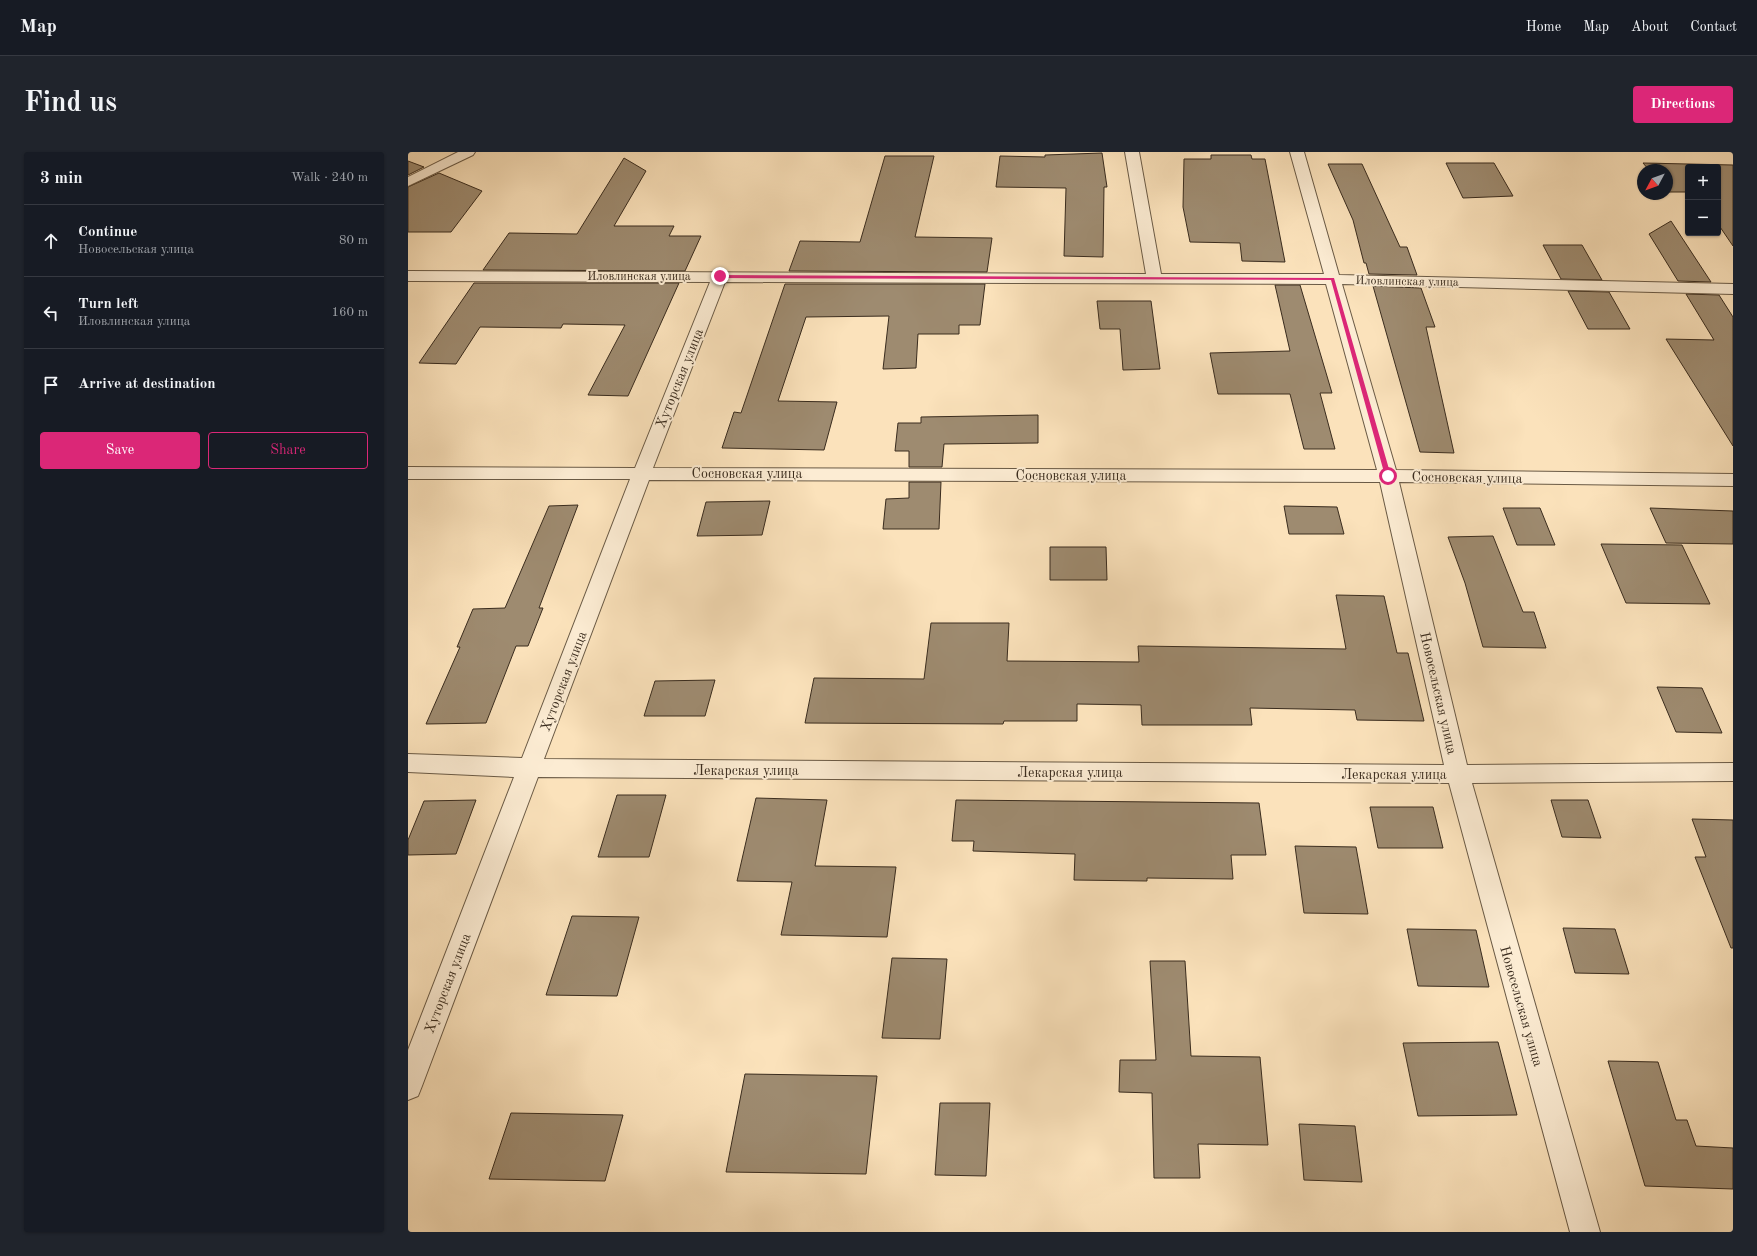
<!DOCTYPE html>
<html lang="en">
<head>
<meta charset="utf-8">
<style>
	:root { --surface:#171b24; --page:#20242c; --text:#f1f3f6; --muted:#9ea1a6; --line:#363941; --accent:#db2777 }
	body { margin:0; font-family:"Old Standard TT",serif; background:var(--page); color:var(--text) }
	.controls { position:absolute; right:12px; top:12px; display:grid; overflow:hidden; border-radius:4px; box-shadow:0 1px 3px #0004 }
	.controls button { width:36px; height:36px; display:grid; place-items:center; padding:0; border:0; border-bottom:1px solid var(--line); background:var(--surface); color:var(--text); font:20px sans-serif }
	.compass { position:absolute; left:1229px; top:12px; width:36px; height:36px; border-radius:50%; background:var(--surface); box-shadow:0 1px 3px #0004; rotate:229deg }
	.stop { position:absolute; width:12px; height:12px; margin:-9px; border:3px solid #db2777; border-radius:50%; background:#fff }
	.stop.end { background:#db2777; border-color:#fff; box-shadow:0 1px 4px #0008 }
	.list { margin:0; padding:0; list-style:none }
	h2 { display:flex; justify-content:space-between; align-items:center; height:52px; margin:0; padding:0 16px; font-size:17px }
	h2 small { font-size:13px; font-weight:400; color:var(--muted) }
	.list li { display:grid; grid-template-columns:26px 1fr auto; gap:12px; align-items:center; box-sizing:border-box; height:72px; padding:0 16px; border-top:1px solid var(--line) }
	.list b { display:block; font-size:15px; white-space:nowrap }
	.list p { margin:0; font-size:13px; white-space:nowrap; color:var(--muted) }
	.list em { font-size:13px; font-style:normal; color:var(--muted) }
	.actions { display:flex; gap:8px; padding:12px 16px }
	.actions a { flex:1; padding:9px 0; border:1px solid var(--accent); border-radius:4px; text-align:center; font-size:14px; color:var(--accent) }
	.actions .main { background:var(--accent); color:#fff }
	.icon { flex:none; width:22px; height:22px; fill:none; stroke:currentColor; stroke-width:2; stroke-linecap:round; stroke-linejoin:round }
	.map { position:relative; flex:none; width:1325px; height:1080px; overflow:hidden; border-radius:4px }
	header { display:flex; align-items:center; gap:24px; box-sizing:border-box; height:56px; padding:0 20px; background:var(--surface); border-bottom:1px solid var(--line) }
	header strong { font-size:19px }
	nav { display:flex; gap:22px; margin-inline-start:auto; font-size:14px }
	.intro { display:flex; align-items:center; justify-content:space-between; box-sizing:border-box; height:96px; padding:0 24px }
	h1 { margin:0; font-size:28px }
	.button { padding:10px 18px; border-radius:4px; background:var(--accent); color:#fff; font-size:14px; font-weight:700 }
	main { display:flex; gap:24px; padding:0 24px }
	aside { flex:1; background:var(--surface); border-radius:4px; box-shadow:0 1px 3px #0004 }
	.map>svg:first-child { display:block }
	.building { fill:#9e8b70; stroke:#3a2c1e }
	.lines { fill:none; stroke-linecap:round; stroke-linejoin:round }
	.minor-casing { stroke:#6a5a45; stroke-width:2 }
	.minor { fill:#fcecd3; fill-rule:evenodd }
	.route { fill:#db2777 }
	.labels { text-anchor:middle; stroke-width:4; stroke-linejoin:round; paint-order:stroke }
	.far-street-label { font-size:12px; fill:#3a2c1e; stroke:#fcecd3 }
	.street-label { font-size:14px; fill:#3a2c1e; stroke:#fcecd3 }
</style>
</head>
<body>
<header>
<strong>Map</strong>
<nav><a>Home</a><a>Map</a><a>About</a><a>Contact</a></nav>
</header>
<div class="intro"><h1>Find us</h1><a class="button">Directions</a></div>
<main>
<aside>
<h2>3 min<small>Walk · 240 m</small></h2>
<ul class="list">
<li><svg class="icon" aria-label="ahead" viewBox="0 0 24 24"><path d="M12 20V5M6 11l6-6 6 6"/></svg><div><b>Continue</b><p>Новосельская улица</p></div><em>80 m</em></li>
<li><svg class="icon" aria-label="left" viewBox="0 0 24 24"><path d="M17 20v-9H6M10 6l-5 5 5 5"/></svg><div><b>Turn left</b><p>Иловлинская улица</p></div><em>160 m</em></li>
<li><svg class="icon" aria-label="arrive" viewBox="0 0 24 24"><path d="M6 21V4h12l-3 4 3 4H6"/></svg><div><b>Arrive at destination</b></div></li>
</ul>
<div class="actions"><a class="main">Save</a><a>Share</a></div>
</aside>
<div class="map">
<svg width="1325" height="1080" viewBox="0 0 1325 1080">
	<rect width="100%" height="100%" fill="#fbe2bb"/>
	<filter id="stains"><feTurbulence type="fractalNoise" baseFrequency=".005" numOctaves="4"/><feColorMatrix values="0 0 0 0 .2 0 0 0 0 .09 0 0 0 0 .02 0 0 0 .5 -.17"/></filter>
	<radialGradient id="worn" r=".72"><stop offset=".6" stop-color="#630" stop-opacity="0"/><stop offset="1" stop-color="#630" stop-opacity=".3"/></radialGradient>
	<g class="building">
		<polygon points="694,1 699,35 696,35 695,105 656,104 658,36 588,35 592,4 637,5 637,3"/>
		<polygon points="803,3 843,3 844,7 857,7 877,110 834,109 832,91 782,90 775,55 776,7 803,7"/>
		<polygon points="477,4 526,4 507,85 584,86 579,120 381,119 392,89 452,90"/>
		<polygon points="216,6 238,19 206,74 266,74 261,84 293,84 277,119 75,118 101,81 169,82"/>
		<polygon points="0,9 16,15 0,23"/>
		<polygon points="1038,11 1086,11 1105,44 1055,46"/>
		<polygon points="1235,11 1325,13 1325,94 1310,72 1310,15 1280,15 1280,40 1259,40 1259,18 1241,18"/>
		<polygon points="920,12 954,12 992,95 999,95 1009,123 961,122 958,111 956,111 945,68"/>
		<polygon points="31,21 74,39 43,80 0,80 0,35"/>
		<polygon points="1263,69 1303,130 1270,129 1241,82"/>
		<polygon points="1135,93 1174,93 1194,128 1153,127"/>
		<polygon points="66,131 271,131 220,244 180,243 217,173 155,172 153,176 72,175 48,212 11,211"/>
		<polygon points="377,132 577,132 572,173 551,173 551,182 510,182 508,216 475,217 481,164 398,165 370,249 429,250 416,298 314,296 326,260 333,261"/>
		<polygon points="867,133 892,133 924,241 912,241 927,297 896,297 882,242 810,242 802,201 882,199"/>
		<polygon points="965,134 1013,136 1027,175 1018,175 1046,301 1012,300"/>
		<polygon points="1160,139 1201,140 1222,177 1180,177"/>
		<polygon points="1278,142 1311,143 1325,165 1325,294 1258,187 1306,188"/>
		<polygon points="689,149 743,149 752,217 715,218 712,177 692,177"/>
		<polygon points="630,263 630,291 536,292 534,315 501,315 501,299 487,299 490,271 513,271 513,265"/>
		<polygon points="501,330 533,330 531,377 475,377 478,347 501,346"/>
		<polygon points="362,349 354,383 289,384 298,350"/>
		<polygon points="170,353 131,456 135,456 120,494 108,494 78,571 18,572 52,495 49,495 65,457 97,456 141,354"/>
		<polygon points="876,354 929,355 936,382 881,382"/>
		<polygon points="1095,356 1132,356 1147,393 1109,393"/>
		<polygon points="1242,356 1325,359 1325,392 1258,391"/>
		<polygon points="1085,384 1115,460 1126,460 1138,496 1075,495 1057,431 1040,385"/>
		<polygon points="1193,392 1274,393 1302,452 1218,451"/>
		<polygon points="642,395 698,395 699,428 642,428"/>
		<polygon points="928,443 976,444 989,501 1000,501 1016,569 949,568 947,558 842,556 844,573 734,573 733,553 669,552 669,569 596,569 595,572 397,571 406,526 516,527 523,471 601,471 599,509 731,510 730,494 938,497"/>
		<polygon points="307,528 297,564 236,564 247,529"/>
		<polygon points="1249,535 1294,536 1314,581 1268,580"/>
		<polygon points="209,643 258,643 241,705 190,705"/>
		<polygon points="348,646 419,648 407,714 488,715 479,785 373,783 384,730 329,729"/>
		<polygon points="68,648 48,702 0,703 0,688 16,649"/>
		<polygon points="548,648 851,651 858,703 823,703 825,727 739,726 739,729 666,728 667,702 565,699 566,689 544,689"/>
		<polygon points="1143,648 1180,648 1193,686 1154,685"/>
		<polygon points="962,655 1025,655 1035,696 970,696"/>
		<polygon points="1284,667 1325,668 1325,796 1323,796 1287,705 1298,705"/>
		<polygon points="887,694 948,695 960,762 896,761"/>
		<polygon points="164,764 231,765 209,844 138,843"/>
		<polygon points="1155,776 1207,777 1221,822 1167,821"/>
		<polygon points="999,777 1068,778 1081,835 1010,834"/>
		<polygon points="484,806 539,807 532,887 474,886"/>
		<polygon points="742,809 777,809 783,904 852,905 860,993 790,992 792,1026 746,1026 744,941 711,940 712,908 748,908"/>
		<polygon points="1090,890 1109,963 1010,964 995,891"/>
		<polygon points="1200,909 1250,910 1268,968 1279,968 1288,994 1325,996 1325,1037 1237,1034"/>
		<polygon points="337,922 469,924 458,1022 318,1020"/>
		<polygon points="532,951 582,951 578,1024 527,1023"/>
		<polygon points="103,961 215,963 197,1029 81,1027"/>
		<polygon points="891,972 947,974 954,1030 896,1028"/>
	</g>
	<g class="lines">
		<defs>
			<g id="minor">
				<polygon points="50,0 67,0 65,3 0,34 0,25"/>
				<path d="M717 0H731L753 122H916L882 0H896L931 123 1325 132V142L934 132 988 318 1325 322V334L991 330 1059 613 1325 611V629L1064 631 1192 1080H1162L1041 631 130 625 14 934 10 944 0 948V898L106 625 0 620V602L114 606 222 327H0V315L227 316 302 130 0 129V119L738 122ZM317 130 918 132 969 318 245 316ZM241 328 972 330 1036 613 136 607Z"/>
			</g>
		</defs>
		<use href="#minor" class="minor-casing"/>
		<use href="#minor" class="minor"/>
	</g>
	<polygon class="route" points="310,123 926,126 983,324 980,326 977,324 923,128 312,126"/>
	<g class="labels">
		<g class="far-street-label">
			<text x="231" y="128">Иловлинская улица</text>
			<text transform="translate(999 129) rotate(1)" y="4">Иловлинская улица</text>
		</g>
		<g class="street-label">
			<text transform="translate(271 226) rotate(-68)" y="5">Хуторская улица</text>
			<text x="339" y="326">Сосновская улица</text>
			<text x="663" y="328">Сосновская улица</text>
			<text transform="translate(1059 325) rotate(1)" y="5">Сосновская улица</text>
			<text transform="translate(155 529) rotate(-69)" y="5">Хуторская улица</text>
			<text transform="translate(1031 541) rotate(77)" y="5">Новосельская улица</text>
			<text x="338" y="623">Лекарская улица</text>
			<text x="662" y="625">Лекарская улица</text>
			<text x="986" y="627">Лекарская улица</text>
			<text transform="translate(39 831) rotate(-69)" y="5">Хуторская улица</text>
			<text transform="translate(1114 854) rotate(74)" y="5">Новосельская улица</text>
		</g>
	</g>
	<rect width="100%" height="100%" filter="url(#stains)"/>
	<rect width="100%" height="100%" fill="url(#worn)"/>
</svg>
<div class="controls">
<button>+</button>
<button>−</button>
</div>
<svg class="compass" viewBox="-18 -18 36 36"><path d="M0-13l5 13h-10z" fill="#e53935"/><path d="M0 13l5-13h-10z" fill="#9ea1a6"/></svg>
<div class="stop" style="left:980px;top:324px"></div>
<div class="stop end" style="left:312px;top:124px"></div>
</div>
</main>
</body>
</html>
